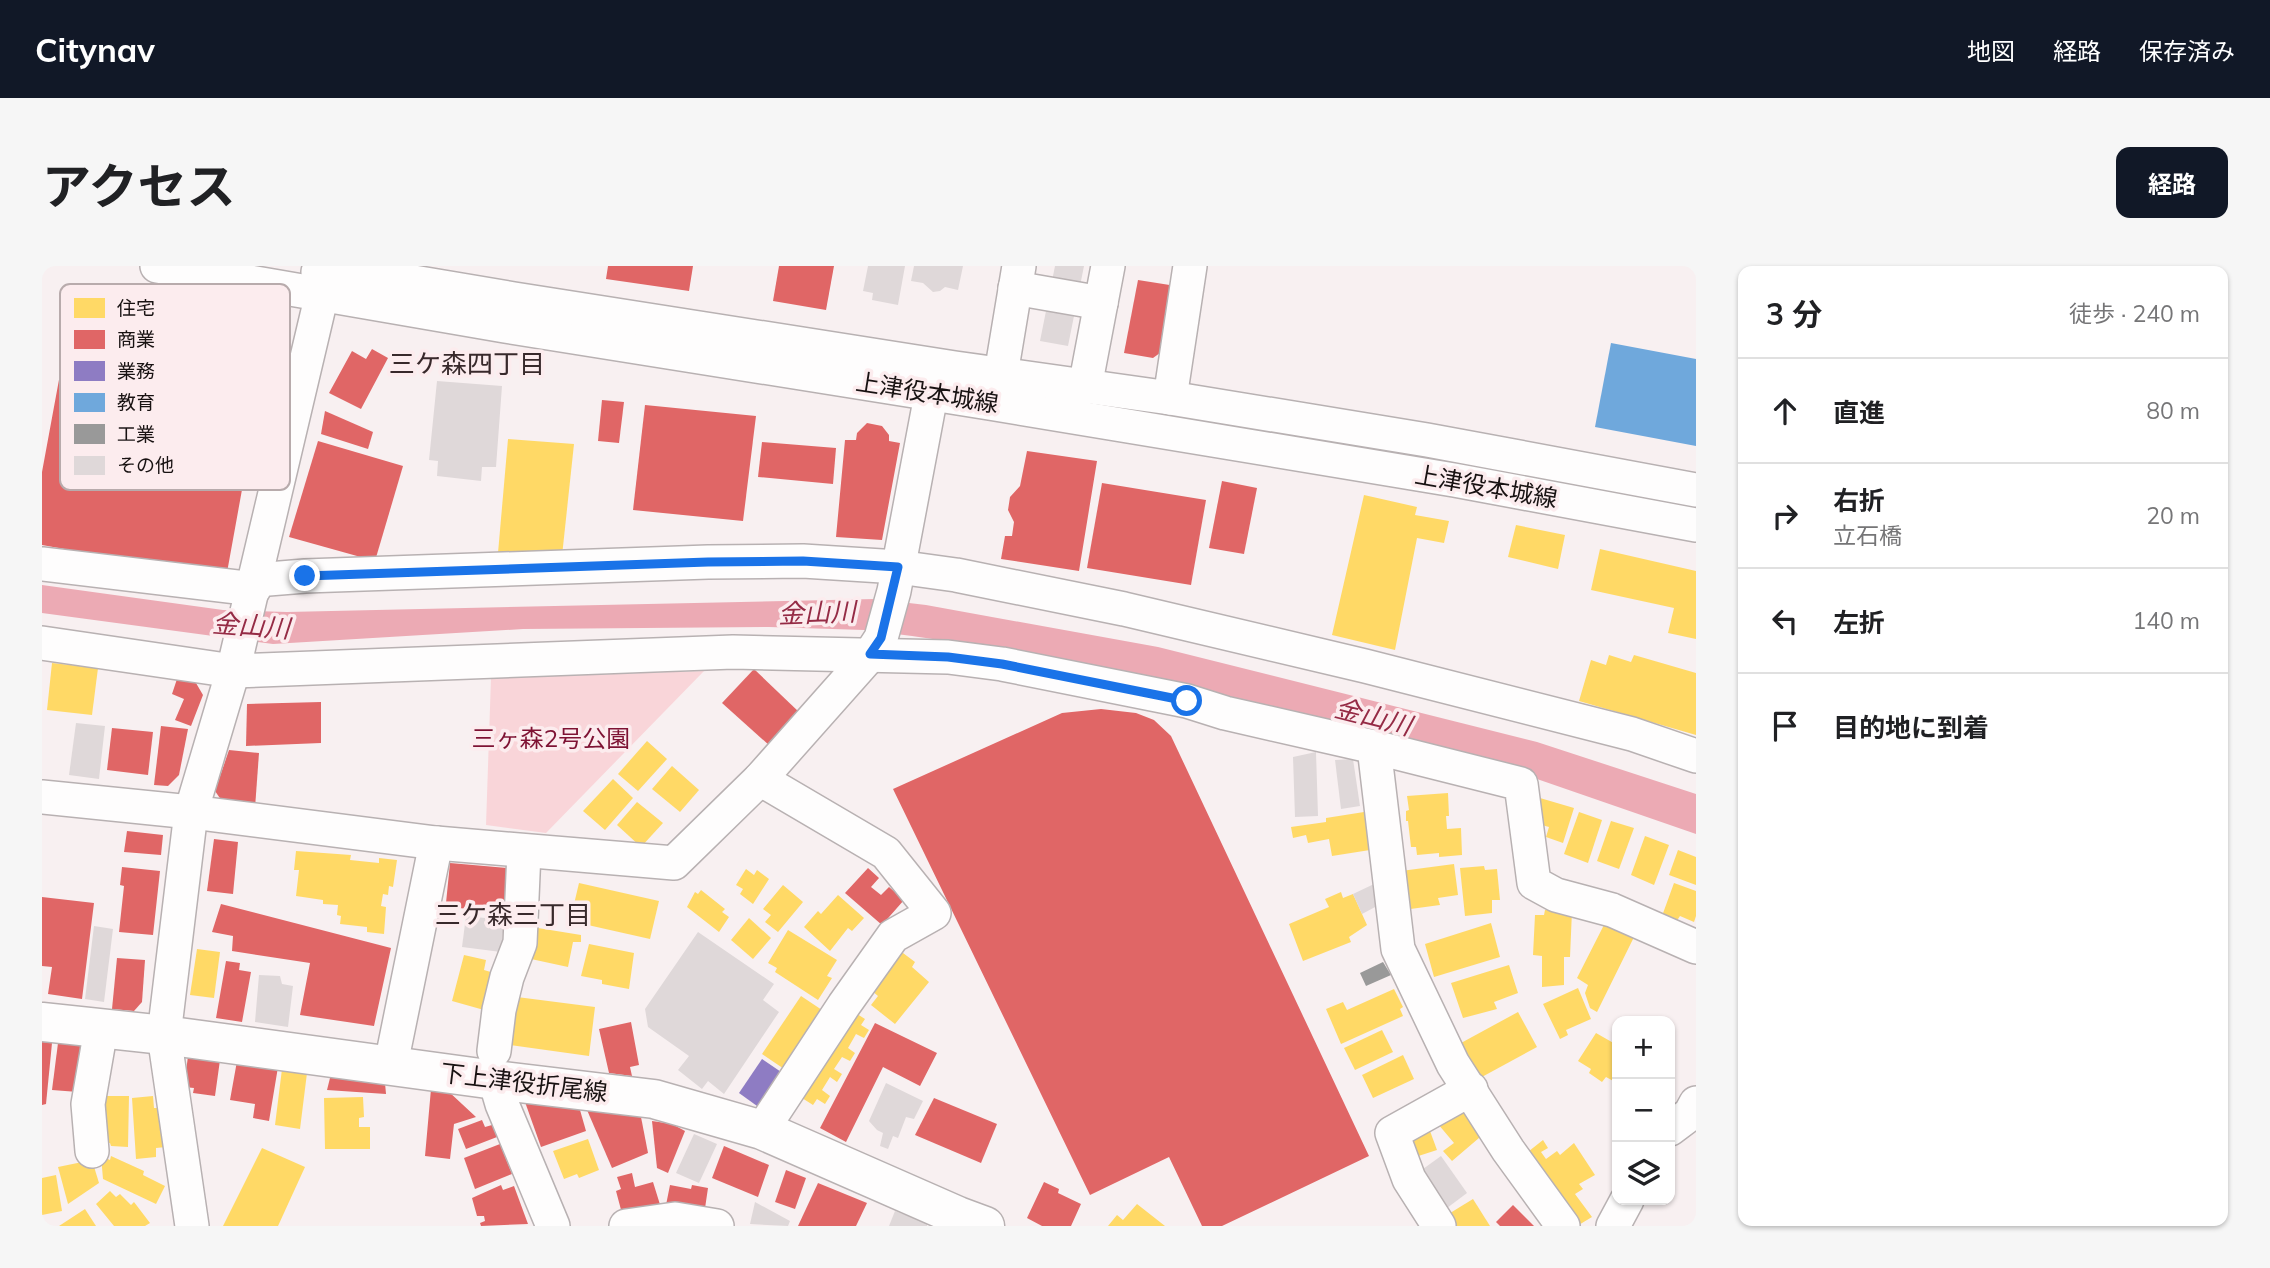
<!DOCTYPE html>
<html lang="ja">
<head>
<meta charset="utf-8">
<style>
	:root { --surface:#fff; --page:#f6f6f6; --text:#202124; --muted:#757577; --line:#e0e0e0; --accent:#111827 }
	body { margin:0; font-family:Mulish,"Noto Sans JP",sans-serif; background:var(--page); color:var(--text) }
	.controls { position:absolute; right:21px; bottom:21px; display:grid; overflow:hidden; border-radius:14px; box-shadow:0 2px 5px #0004 }
	.controls button { width:63px; height:63px; display:grid; place-items:center; padding:0; border:0; border-bottom:2px solid var(--line); background:var(--surface); color:var(--text); font:35px sans-serif }
	.stop { position:absolute; width:21px; height:21px; margin:-16px; border:5px solid #1a73e8; border-radius:50%; background:#fff }
	.stop.end { background:#1a73e8; border-color:#fff; box-shadow:0 2px 7px #0008 }
	.list { margin:0; padding:0; list-style:none }
	h2 { display:flex; justify-content:space-between; align-items:center; height:91px; margin:0; padding:0 28px; font-size:30px }
	h2 small { font-size:23px; font-weight:400; color:var(--muted) }
	.list li { display:grid; grid-template-columns:46px 1fr auto; gap:21px; align-items:center; box-sizing:border-box; height:105px; padding:0 28px; border-top:2px solid var(--line) }
	.list b { display:block; font-size:26px; white-space:nowrap }
	.list p { margin:0; font-size:23px; white-space:nowrap; color:var(--muted) }
	.list em { font-size:23px; font-style:normal; color:var(--muted) }
	.icon { flex:none; width:38px; height:38px; fill:none; stroke:currentColor; stroke-width:2; stroke-linecap:round; stroke-linejoin:round }
	.map { position:relative; flex:none; width:1654px; height:960px; overflow:hidden; border-radius:14px }
	header { display:flex; align-items:center; gap:42px; box-sizing:border-box; height:98px; padding:0 35px; background:var(--accent); color:#fff }
	header strong { font-size:33px }
	nav { display:flex; gap:38px; margin-inline-start:auto; font-size:24px }
	.intro { display:flex; align-items:center; justify-content:space-between; box-sizing:border-box; height:168px; padding:0 42px }
	h1 { margin:0; font-size:49px }
	.button { padding:18px 32px; border-radius:14px; background:var(--accent); color:#fff; font-size:24px; font-weight:700 }
	main { display:flex; gap:42px; padding:0 42px }
	aside { flex:1; background:var(--surface); border-radius:14px; box-shadow:0 2px 5px #0004 }
	.map>svg:first-child { display:block }
	.green { fill:#f9d5d9 }
	.water { fill:#ecaab4 }
	.homes { fill:#ffd966 }
	.shops { fill:#e06666 }
	.offices { fill:#8e7cc3 }
	.schools { fill:#6fa8dc }
	.industry { fill:#999 }
	.building { fill:#dfd8d9 }
	.lines { fill:none; stroke-linecap:round; stroke-linejoin:round }
	.minor-casing { stroke:#b8b1b2; stroke-width:36 }
	.major-casing { stroke:#b8b1b2; stroke-width:41 }
	.minor { stroke:#fefdfd; stroke-width:33 }
	.major { stroke:#fefdfd; stroke-width:38 }
	.route { stroke:#1a73e8; stroke-width:9 }
	.labels { text-anchor:middle; stroke-width:7; stroke-linejoin:round; paint-order:stroke }
	.street-label { font-size:24px; fill:#181212; stroke:#fcecee }
	.park-label { font-size:24px; fill:#7e1233; stroke:#fcecee }
	.neighbourhood-label { font-size:26px; fill:#38292b; stroke:#fcecee }
	.water-label { font-size:26px; font-style:italic; fill:#952b45; stroke:#fcecee }
	.key { fill:#fcecee; stroke:#b8abac; stroke-width:2 }
	.key-label { font-size:19px; fill:#181212 }
</style>
</head>
<body>
<header>
<strong>Citynav</strong>
<nav><a>地図</a><a>経路</a><a>保存済み</a></nav>
</header>
<div class="intro"><h1>アクセス</h1><a class="button">経路</a></div>
<main>
<div class="map">
<svg width="1654" height="960" viewBox="0 0 1654 960">
	<rect width="100%" height="100%" fill="#f8f0f1"/>
	<polygon class="green" points="662,405 504,567 444,559 449,412"/>
	<polygon class="water" points="0,319 181,344 245,346 833,333 884,339 1116,381 1495,476 1654,528 1654,568 1478,507 973,385 870,370 822,364 727,361 481,363 231,378 0,347"/>
	<g class="homes">
		<polygon points="466,173 532,178 520,290 456,287"/>
		<polygon points="1322,229 1375,241 1373,249 1407,255 1402,277 1375,272 1353,384 1290,369"/>
		<polygon points="1474,259 1523,269 1516,303 1466,291"/>
		<polygon points="1558,283 1654,305 1654,373 1626,367 1632,342 1549,324"/>
		<polygon points="1567,389 1589,396 1592,389 1654,407 1654,469 1537,435 1549,394 1564,399"/>
		<polygon points="10,397 56,402 50,449 5,444"/>
		<polygon points="605,475 625,493 596,525 576,508"/>
		<polygon points="630,500 657,524 638,546 610,523"/>
		<polygon points="571,513 591,532 563,564 541,545"/>
		<polygon points="1406,527 1407,550 1404,550 1405,563 1419,562 1420,589 1397,591 1397,587 1375,589 1374,581 1369,581 1366,555 1364,555 1364,545 1367,544 1365,530"/>
		<polygon points="1498,532 1532,542 1521,577 1504,571 1507,561 1489,556"/>
		<polygon points="595,536 621,557 599,581 575,559"/>
		<polygon points="1322,546 1328,584 1290,590 1287,573 1266,577 1264,569 1251,572 1249,561 1284,556 1284,552"/>
		<polygon points="1537,546 1560,554 1546,597 1522,588"/>
		<polygon points="1569,555 1592,562 1577,603 1555,595"/>
		<polygon points="1603,570 1627,579 1612,619 1589,609"/>
		<polygon points="1636,584 1654,591 1654,619 1627,609"/>
		<polygon points="254,585 309,589 308,594 337,597 337,592 355,594 351,621 347,620 346,629 341,628 339,640 344,641 342,668 325,666 325,661 298,658 299,650 295,649 296,639 281,638 281,634 254,630 257,604 252,604"/>
		<polygon points="1412,598 1416,629 1396,632 1398,639 1361,644 1359,605"/>
		<polygon points="1442,600 1443,604 1455,603 1458,634 1450,634 1450,647 1423,650 1418,602"/>
		<polygon points="704,603 712,609 715,604 727,613 711,638 698,628 701,623 694,619"/>
		<polygon points="537,617 617,635 608,673 528,655"/>
		<polygon points="1632,617 1654,625 1654,650 1652,656 1638,650 1634,656 1620,650"/>
		<polygon points="741,619 761,636 736,666 723,656 729,649 721,643"/>
		<polygon points="659,624 683,643 680,646 687,651 677,666 645,641 653,626 656,628"/>
		<polygon points="1299,626 1301,632 1311,628 1325,659 1307,671 1309,676 1261,695 1247,658 1287,641 1283,633"/>
		<polygon points="796,629 822,652 810,665 806,662 788,685 762,661 776,645 779,648"/>
		<polygon points="1503,644 1530,645 1528,691 1522,691 1522,719 1500,721 1500,690 1491,689 1493,649 1502,649"/>
		<polygon points="707,652 729,672 711,693 689,674"/>
		<polygon points="1564,655 1593,669 1555,746 1548,742 1543,727 1546,719 1535,712"/>
		<polygon points="1449,657 1458,691 1392,711 1383,678"/>
		<polygon points="496,662 539,669 539,676 531,676 526,701 489,693"/>
		<polygon points="746,664 795,694 785,710 790,712 776,734 733,706 735,702 726,697"/>
		<polygon points="547,678 592,687 587,723 560,718 560,714 539,710"/>
		<polygon points="853,681 873,696 870,701 887,716 853,758 829,739 836,730 829,724"/>
		<polygon points="155,683 178,686 172,732 148,729"/>
		<polygon points="422,689 444,694 442,704 452,707 442,744 410,735"/>
		<polygon points="1467,699 1476,727 1452,736 1455,743 1421,752 1409,717"/>
		<polygon points="1536,722 1549,753 1524,764 1526,769 1518,773 1501,738"/>
		<polygon points="1352,723 1361,741 1358,743 1361,750 1299,778 1284,743 1301,736 1305,744"/>
		<polygon points="759,730 783,746 748,807 720,788"/>
		<polygon points="475,731 553,741 547,790 468,779"/>
		<polygon points="812,746 823,753 819,759 827,764 822,772 814,768 806,782 813,787 808,795 800,791 792,803 800,808 795,816 788,811 780,824 788,830 783,838 775,833 771,839 760,832"/>
		<polygon points="1476,746 1495,781 1438,812 1419,777"/>
		<polygon points="1340,764 1351,786 1313,804 1302,782"/>
		<polygon points="1554,767 1575,779 1575,817 1564,811 1560,816 1547,807 1549,803 1536,795"/>
		<polygon points="1361,789 1372,813 1331,832 1320,809"/>
		<polygon points="240,803 265,807 258,863 233,859"/>
		<polygon points="59,830 87,830 86,881 69,880 68,877 58,876"/>
		<polygon points="111,830 112,842 117,842 124,881 114,882 114,891 94,893 90,832"/>
		<polygon points="321,831 322,851 317,852 317,861 328,861 328,883 283,883 282,832"/>
		<polygon points="1421,837 1444,866 1410,895 1401,885 1412,877 1396,858"/>
		<polygon points="1388,865 1395,884 1364,894 1358,876"/>
		<polygon points="546,873 557,904 537,912 535,908 522,913 511,885"/>
		<polygon points="1501,874 1506,882 1499,886 1504,893 1515,885 1518,889 1532,877 1553,909 1537,918 1541,923 1533,928 1550,951 1535,960 1482,889"/>
		<polygon points="220,882 263,901 236,960 181,960"/>
		<polygon points="59,890 68,894 69,890 102,905 101,909 123,920 114,938 61,913"/>
		<polygon points="50,894 57,917 26,938 16,901"/>
		<polygon points="14,909 20,945 0,949 0,912"/>
		<polygon points="68,925 74,931 78,928 89,939 92,936 108,957 103,960 72,960 54,938"/>
		<polygon points="1431,933 1448,960 1406,960 1400,952"/>
		<polygon points="1095,938 1123,960 1066,960 1075,949 1081,954"/>
		<polygon points="43,943 54,960 17,960"/>
	</g>
	<g class="shops">
		<polygon points="566,0 651,0 647,25 564,13"/>
		<polygon points="737,0 792,0 784,44 731,35"/>
		<polygon points="1096,14 1134,20 1122,84 1111,92 1082,87"/>
		<polygon points="30,43 180,68 166,144 213,152 184,312 0,279 0,206"/>
		<polygon points="330,83 346,92 319,143 287,127 310,85 324,93"/>
		<polygon points="560,134 582,136 577,177 556,175"/>
		<polygon points="603,139 714,150 701,255 591,244"/>
		<polygon points="283,145 331,166 326,183 279,168"/>
		<polygon points="825,157 840,160 847,169 847,175 858,177 840,274 794,271 803,174 814,174 815,167"/>
		<polygon points="276,175 361,200 333,295 247,271"/>
		<polygon points="720,176 794,182 791,218 716,211"/>
		<polygon points="985,185 1055,195 1037,305 959,293 963,270 970,270 972,256 966,244 968,231 978,220"/>
		<polygon points="1180,215 1215,222 1202,288 1167,282"/>
		<polygon points="1060,217 1164,234 1149,319 1045,302"/>
		<polygon points="712,403 758,447 728,480 680,437"/>
		<polygon points="136,410 154,417 161,429 149,460 133,454 142,433 130,428"/>
		<polygon points="279,436 279,477 204,480 205,438"/>
		<polygon points="1059,443 1094,447 1112,454 1129,470 1327,890 1180,960 1160,960 1127,891 1048,929 851,523 1020,447"/>
		<polygon points="119,460 146,463 137,509 126,520 112,519"/>
		<polygon points="70,462 111,466 106,509 65,504"/>
		<polygon points="187,484 217,487 213,542 182,538 173,525"/>
		<polygon points="85,565 121,569 119,589 82,586"/>
		<polygon points="172,573 196,576 191,628 165,625"/>
		<polygon points="408,597 465,602 462,643 448,642 447,645 417,642 417,638 404,637"/>
		<polygon points="80,601 118,605 111,669 77,666 82,620 78,619"/>
		<polygon points="826,602 837,612 829,621 839,629 847,621 862,634 840,659 803,627"/>
		<polygon points="0,631 52,637 40,733 6,728 10,701 0,700"/>
		<polygon points="179,638 349,682 332,760 258,749 268,697 190,685 191,670 170,666"/>
		<polygon points="75,692 103,694 100,736 92,745 70,743"/>
		<polygon points="184,695 198,697 197,704 209,706 200,756 174,752"/>
		<polygon points="589,756 597,799 588,801 590,810 567,807 557,763"/>
		<polygon points="833,757 895,787 878,820 841,801 804,876 778,862"/>
		<polygon points="0,776 10,777 4,838 0,839"/>
		<polygon points="16,777 42,780 36,826 10,824"/>
		<polygon points="146,790 178,794 173,830 151,827 152,822 142,821"/>
		<polygon points="195,795 236,801 227,855 211,852 213,838 188,834"/>
		<polygon points="289,808 343,817 344,828 285,824"/>
		<polygon points="389,823 406,825 434,851 412,858 408,893 383,890"/>
		<polygon points="892,832 955,858 939,897 873,869"/>
		<polygon points="483,836 538,844 544,865 499,881"/>
		<polygon points="545,844 599,851 606,887 570,902"/>
		<polygon points="440,854 443,861 450,859 455,871 424,883 416,863"/>
		<polygon points="610,855 630,858 643,865 626,907 615,902"/>
		<polygon points="458,878 470,908 433,923 422,892"/>
		<polygon points="682,880 727,899 716,931 670,912"/>
		<polygon points="744,904 764,912 753,943 733,936"/>
		<polygon points="590,907 593,921 611,916 620,945 582,955 574,925 579,923 575,911"/>
		<polygon points="1002,916 1017,923 1016,927 1039,938 1029,960 1000,960 985,952"/>
		<polygon points="776,917 825,937 814,960 756,960"/>
		<polygon points="459,919 461,924 472,920 486,958 439,960 438,957 443,955 442,950 435,950 430,932"/>
		<polygon points="628,919 649,923 650,919 666,922 662,949 623,944"/>
		<polygon points="1471,939 1492,960 1458,960 1454,956"/>
	</g>
	<polygon class="offices" points="720,793 745,810 722,845 697,827"/>
	<polygon class="schools" points="1569,77 1654,93 1654,180 1553,161"/>
	<polygon class="industry" points="1341,696 1349,709 1324,720 1318,707"/>
	<g class="building">
		<polygon points="826,0 863,0 856,39 830,34 831,27 821,25"/>
		<polygon points="872,0 921,0 916,24 903,21 898,25 891,26 881,17 869,15"/>
		<polygon points="1013,0 1042,0 1026,80 998,75"/>
		<polygon points="395,115 460,120 454,201 440,201 439,215 395,210 396,195 387,194"/>
		<polygon points="34,457 63,460 57,513 27,509"/>
		<polygon points="1274,486 1276,550 1253,551 1251,491"/>
		<polygon points="1311,493 1318,540 1299,543 1293,494"/>
		<polygon points="1332,618 1335,640 1320,648 1311,628"/>
		<polygon points="424,650 462,654 459,686 420,681"/>
		<polygon points="52,660 71,663 62,736 43,733"/>
		<polygon points="656,666 732,718 721,734 737,746 682,828 666,815 660,823 636,804 647,790 606,761 603,743"/>
		<polygon points="217,709 238,710 240,718 251,720 246,761 213,756"/>
		<polygon points="844,817 881,835 872,853 864,851 856,872 851,870 846,883 838,880 841,867 835,864 827,855"/>
		<polygon points="652,868 675,878 657,917 634,907"/>
		<polygon points="1399,890 1425,927 1397,948 1370,911"/>
		<polygon points="713,936 748,955 746,960 708,958"/>
		<polygon points="853,945 885,957 885,960 847,960"/>
	</g>
	<g class="lines">
		<defs>
			<g id="minor">
				<polyline points="115,0 463,60 947,137 1412,214 1654,259"/>
				<polyline points="296,0 330,9 472,33 913,102 1128,132 1385,174 1654,224"/>
				<polyline points="973,22 1059,37"/>
				<polyline points="959,108 977,0"/>
				<polyline points="1043,121 1066,0"/>
				<polyline points="1128,132 1148,0"/>
				<polyline points="0,298 212,323"/>
				<polyline points="214,314 263,310 666,296 761,295 856,301 914,309 1082,343 1323,400 1590,468 1654,490"/>
				<polyline points="0,377 191,405 691,386 906,391 960,398 1145,435 1183,447 1332,481 1479,518 1492,617 1514,629 1570,644 1654,681"/>
				<polyline points="1332,481 1356,683 1411,798 1466,884 1521,960"/>
				<polyline points="718,513 844,587 892,647 851,670 802,739 720,864"/>
				<polyline points="0,531 149,546 394,577 632,597 718,513 828,389 839,372 852,325 893,108"/>
				<polyline points="452,785 457,744 465,711 478,677 482,586"/>
				<polyline points="349,798 394,577"/>
				<polyline points="453,814 460,838 511,960"/>
				<polyline points="1628,863 1648,848 1654,837"/>
				<polyline points="50,885 46,838 59,763"/>
				<polyline points="150,960 122,769 149,546 191,405 280,28 276,6"/>
				<polyline points="584,960 633,953 675,960"/>
				<polyline points="1397,960 1367,913 1350,867 1429,823"/>
				<polyline points="1571,960 1585,934"/>
			</g>
			<polyline id="major" points="0,756 122,769 453,814 612,833 720,864 916,950 943,960"/>
		</defs>
		<use href="#minor" class="minor-casing"/>
		<use href="#major" class="major-casing"/>
		<use href="#minor" class="minor"/>
		<use href="#major" class="major"/>
	</g>
	<g class="lines">
		<polyline class="route" points="263,310 666,296 761,295 856,301 839,372 828,388 906,391 960,398 1145,435"/>
	</g>
	<g class="labels">
		<g class="street-label">
			<text transform="translate(885 127) rotate(9)" y="8">上津役本城線</text>
			<text transform="translate(1444 221) rotate(10)" y="8">上津役本城線</text>
			<text transform="translate(482 817) rotate(7)" y="8">下上津役折尾線</text>
		</g>
		<g class="park-label">
			<text x="509" y="481">三ヶ森2号公園</text>
		</g>
		<g class="neighbourhood-label">
			<text x="425" y="107">三ケ森四丁目</text>
			<text x="471" y="658">三ケ森三丁目</text>
		</g>
		<g class="water-label">
			<text transform="translate(775 347) rotate(-2)" y="9">金山川</text>
			<text transform="translate(209 360) rotate(4)" y="9">金山川</text>
			<text transform="translate(1331 451) rotate(14)" y="9">金山川</text>
		</g>
	</g>
	<rect x="18" y="18" width="230" height="206" rx="10" class="key"/>
	<rect x="32" y="32" width="31" height="20" fill="#ffd966"/>
	<rect x="32" y="64" width="31" height="19" fill="#e06666"/>
	<rect x="32" y="95" width="31" height="20" fill="#8e7cc3"/>
	<rect x="32" y="127" width="31" height="19" fill="#6fa8dc"/>
	<rect x="32" y="158" width="31" height="20" fill="#999"/>
	<rect x="32" y="190" width="31" height="19" fill="#dfd8d9"/>
	<g class="key-label">
		<text x="75" y="49">住宅</text>
		<text x="75" y="80">商業</text>
		<text x="75" y="112">業務</text>
		<text x="75" y="143">教育</text>
		<text x="75" y="175">工業</text>
		<text x="75" y="206">その他</text>
	</g>
</svg>
<div class="controls">
<button>+</button>
<button>−</button>
<button><svg class="icon" aria-label="layers" viewBox="0 0 24 24"><path d="M12 4l9 5-9 5-9-5zM3 14l9 5 9-5"/></svg></button>
</div>
<div class="stop" style="left:1145px;top:435px"></div>
<div class="stop end" style="left:263px;top:310px"></div>
</div>
<aside>
<h2>3 分<small>徒歩 · 240 m</small></h2>
<ul class="list">
<li><svg class="icon" aria-label="ahead" viewBox="0 0 24 24"><path d="M12 20V5M6 11l6-6 6 6"/></svg><div><b>直進</b></div><em>80 m</em></li>
<li><svg class="icon" aria-label="right" viewBox="0 0 24 24"><path d="M7 20v-9h11M14 6l5 5-5 5"/></svg><div><b>右折</b><p>立石橋</p></div><em>20 m</em></li>
<li><svg class="icon" aria-label="left" viewBox="0 0 24 24"><path d="M17 20v-9H6M10 6l-5 5 5 5"/></svg><div><b>左折</b></div><em>140 m</em></li>
<li><svg class="icon" aria-label="arrive" viewBox="0 0 24 24"><path d="M6 21V4h12l-3 4 3 4H6"/></svg><div><b>目的地に到着</b></div></li>
</ul>
</aside>
</main>
</body>
</html>
